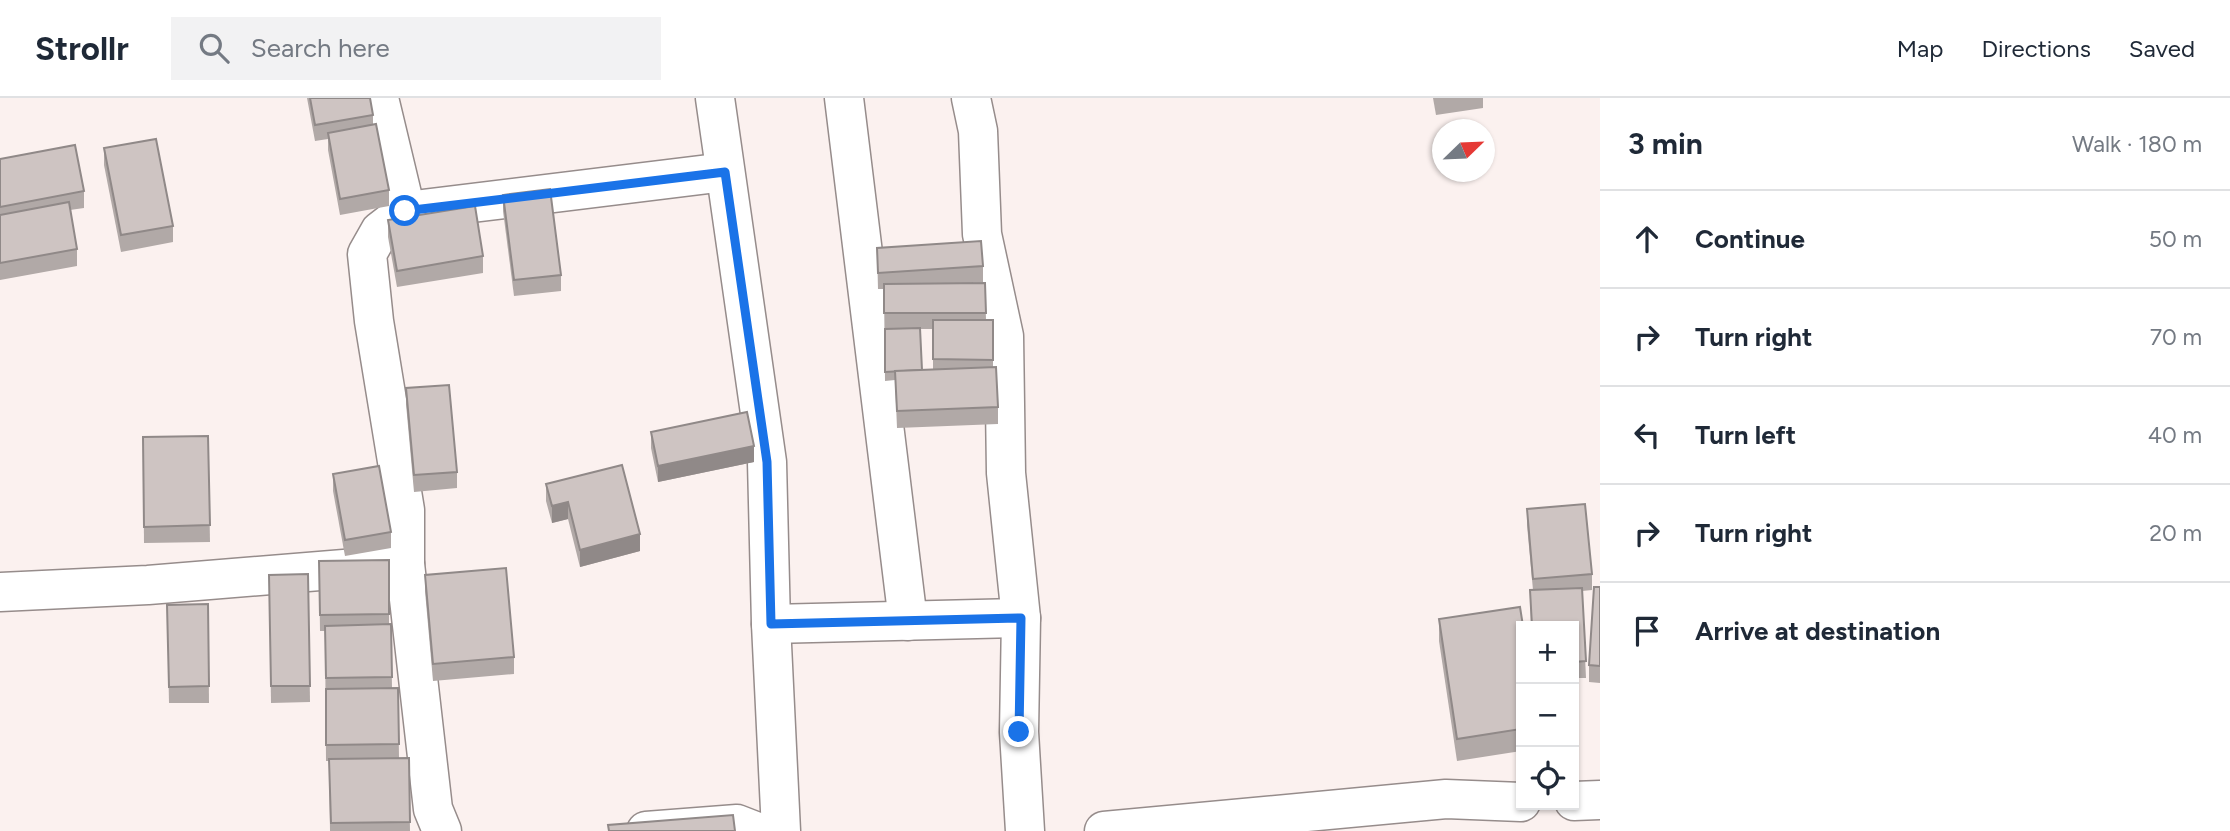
<!DOCTYPE html>
<html lang="en">
<head>
<meta charset="utf-8">
<style>
	:root { --surface:#fff; --page:#f2f2f3; --text:#1f2937; --muted:#747a83; --line:#e0e1e3 }
	body { margin:0; font-family:Figtree,sans-serif; background:var(--page); color:var(--text) }
	.controls { position:absolute; right:21px; bottom:21px; display:grid; overflow:hidden; border-radius:0px; box-shadow:0 2px 5px #0004 }
	.controls button { width:63px; height:63px; display:grid; place-items:center; padding:0; border:0; border-bottom:2px solid var(--line); background:var(--surface); color:var(--text); font:35px sans-serif }
	.compass { position:absolute; left:1432px; top:21px; width:63px; height:63px; border-radius:50%; background:var(--surface); box-shadow:0 2px 5px #0004; rotate:67deg }
	.stop { position:absolute; width:21px; height:21px; margin:-16px; border:5px solid #1a73e8; border-radius:50%; background:#fff }
	.stop.end { background:#1a73e8; border-color:#fff; box-shadow:0 2px 7px #0008 }
	.list { margin:0; padding:0; list-style:none }
	h2 { display:flex; justify-content:space-between; align-items:center; height:91px; margin:0; padding:0 28px; font-size:30px }
	h2 small { font-size:23px; font-weight:400; color:var(--muted) }
	.list li { display:grid; grid-template-columns:46px 1fr auto; gap:21px; align-items:center; box-sizing:border-box; height:98px; padding:0 28px; border-top:2px solid var(--line) }
	.list b { display:block; font-size:26px; white-space:nowrap }
	.list em { font-size:23px; font-style:normal; color:var(--muted) }
	.icon { flex:none; width:38px; height:38px; fill:none; stroke:currentColor; stroke-width:2; stroke-linecap:round; stroke-linejoin:round }
	.map { position:relative; flex:none; width:1600px; height:733px; overflow:hidden }
	header { display:flex; align-items:center; gap:42px; box-sizing:border-box; height:98px; padding:0 35px; background:var(--surface); border-bottom:2px solid var(--line) }
	header strong { font-size:33px }
	nav { display:flex; gap:38px; margin-inline-start:auto; font-size:24px }
	.search { width:490px; height:63px; background:var(--page); display:flex; align-items:center; gap:18px; box-sizing:border-box; padding:0 24px; border-radius:0px; color:var(--muted); font-size:26px }
	main { display:flex }
	aside { flex:1; background:var(--surface) }
	.map>svg:first-child { display:block }
	.lines { fill:none; stroke-linecap:round; stroke-linejoin:round }
	.minor-casing { stroke:#968c8b; stroke-width:41 }
	.minor { stroke:#fff; stroke-width:38 }
	.wall { fill:#b1a9a7; fill-rule:evenodd }
	.shaded-wall { fill:#908988 }
	.building { fill:#cec4c2; stroke:#908988; stroke-width:2 }
	.route { stroke:#1a73e8; stroke-width:9 }
</style>
</head>
<body>
<header>
<strong>Strollr</strong>
<div class="search"><svg class="icon" aria-label="search" viewBox="0 0 24 24"><circle cx="10" cy="10" r="6"/><path d="M15 15l6 6"/></svg>Search here</div>
<nav><a>Map</a><a>Directions</a><a>Saved</a></nav>
</header>
<main>
<div class="map">
<svg width="1600" height="733" viewBox="0 0 1600 733">
	<rect width="100%" height="100%" fill="#fbf1ef"/>
	<g class="lines">
		<defs>
			<g id="minor">
				<polyline points="379,0 406,113 380,133 367,156 374,223 405,412 405,466"/>
				<polyline points="715,0 767,364 771,526 781,733"/>
				<polyline points="844,0 908,523"/>
				<polyline points="971,0 978,33 982,136 1004,238 1006,375 1021,520 1019,634 1025,733"/>
				<polyline points="406,113 725,74"/>
				<polyline points="0,494 148,487 405,466 433,711 442,733"/>
				<polyline points="771,526 1021,520"/>
				<polyline points="1574,703 1600,702"/>
				<polyline points="646,733 737,726 755,733"/>
				<polyline points="1104,733 1446,701 1521,704"/>
			</g>
		</defs>
		<use href="#minor" class="minor-casing"/>
		<use href="#minor" class="minor"/>
	</g>
	<g class="wall">
		<polygon points="307,0 370,0 373,17 373,26 389,92 389,108 340,117 328,52 328,41 315,43"/>
		<polygon points="1433,0 1483,0 1483,10 1436,17"/>
		<polygon points="104,50 173,128 173,144 121,154 104,67"/>
		<polygon points="0,61 84,93 84,110 70,112 77,151 77,168 0,182"/>
		<polygon points="503,97 561,177 561,193 514,198 503,113"/>
		<polygon points="388,122 483,158 483,175 397,189 388,139"/>
		<path d="M877 150 983 168V184L969 185H985L986 222H993V269L998 309V326L897 330 895 282 885 283 884 191H878ZM920 231H933V272H922Z"/>
		<polygon points="406,290 457,374 457,390 414,394 406,306"/>
		<polygon points="651,334 754,364 658,384 651,350"/>
		<polygon points="208,338 210,444 144,445 143,339"/>
		<polygon points="333,376 391,434 391,450 345,458 333,393"/>
		<polygon points="546,386 640,453 580,469 568,421 552,425 546,403"/>
		<polygon points="1527,411 1592,476 1592,492 1582,493 1586,580 1574,580 1574,528 1531,528 1530,492 1533,492 1527,427"/>
		<polygon points="389,462 389,526 391,526 392,590 398,590 399,660 409,660 410,733 330,733 329,663 326,663 325,533 320,533 319,463"/>
		<polygon points="308,476 310,604 271,605 269,477"/>
		<polygon points="425,477 514,559 514,576 433,583 425,493"/>
		<polygon points="1600,489 1600,585 1589,584 1589,567"/>
		<polygon points="208,506 209,605 169,605 167,507"/>
		<polygon points="1439,521 1521,528 1521,653 1457,663 1439,543"/>
	</g>
	<g class="shaded-wall">
		<polygon points="754,348 754,364 658,384 658,368"/>
		<polygon points="568,404 568,421 552,425 552,408"/>
		<polygon points="640,436 640,453 580,469 580,452"/>
	</g>
	<g class="building">
		<polygon points="310,0 370,0 373,17 315,27"/>
		<polygon points="376,26 389,92 340,101 328,35"/>
		<polygon points="156,41 173,128 121,137 104,50"/>
		<polygon points="75,47 84,93 0,109 0,61"/>
		<polygon points="550,91 561,177 514,182 503,97"/>
		<polygon points="69,104 77,151 0,165 0,117"/>
		<polygon points="475,108 483,158 397,173 388,122"/>
		<polygon points="981,143 983,168 878,175 877,150"/>
		<polygon points="985,185 986,215 884,215 884,186"/>
		<polygon points="933,222 993,222 993,262 933,261"/>
		<polygon points="920,230 922,272 885,274 885,231"/>
		<polygon points="996,269 998,309 897,313 895,273"/>
		<polygon points="449,287 457,374 414,377 406,290"/>
		<polygon points="747,314 754,348 658,368 651,334"/>
		<polygon points="208,338 210,427 144,429 143,339"/>
		<polygon points="622,367 640,436 580,452 568,404 552,408 546,386"/>
		<polygon points="379,368 391,434 345,442 333,376"/>
		<polygon points="1585,406 1592,476 1533,481 1527,411"/>
		<polygon points="389,462 389,516 320,517 319,463"/>
		<polygon points="506,470 514,559 433,566 425,477"/>
		<polygon points="308,476 310,588 271,588 269,477"/>
		<polygon points="1594,489 1600,489 1600,568 1589,567"/>
		<polygon points="1582,490 1586,563 1574,564 1574,528 1532,528 1530,492"/>
		<polygon points="208,506 209,588 169,589 167,507"/>
		<polygon points="1520,509 1523,528 1521,528 1521,631 1457,641 1439,521"/>
		<polygon points="391,526 392,579 326,580 325,528"/>
		<polygon points="398,590 399,646 326,647 326,591"/>
		<polygon points="409,660 410,724 331,725 329,661"/>
		<polygon points="733,717 735,733 609,733 608,727"/>
	</g>
	<g class="lines">
		<polyline class="route" points="405,113 725,74 767,364 771,526 1021,520 1019,634"/>
	</g>
</svg>
<div class="controls">
<button>+</button>
<button>−</button>
<button><svg class="icon" aria-label="locate" viewBox="0 0 24 24"><circle cx="12" cy="12" r="6"/><path d="M12 2v4M12 18v4M2 12h4M18 12h4"/></svg></button>
</div>
<svg class="compass" viewBox="-18 -18 36 36"><path d="M0-13l5 13h-10z" fill="#e53935"/><path d="M0 13l5-13h-10z" fill="#747a83"/></svg>
<div class="stop" style="left:405px;top:113px"></div>
<div class="stop end" style="left:1019px;top:634px"></div>
</div>
<aside>
<h2>3 min<small>Walk · 180 m</small></h2>
<ul class="list">
<li><svg class="icon" aria-label="ahead" viewBox="0 0 24 24"><path d="M12 20V5M6 11l6-6 6 6"/></svg><div><b>Continue</b></div><em>50 m</em></li>
<li><svg class="icon" aria-label="right" viewBox="0 0 24 24"><path d="M7 20v-9h11M14 6l5 5-5 5"/></svg><div><b>Turn right</b></div><em>70 m</em></li>
<li><svg class="icon" aria-label="left" viewBox="0 0 24 24"><path d="M17 20v-9H6M10 6l-5 5 5 5"/></svg><div><b>Turn left</b></div><em>40 m</em></li>
<li><svg class="icon" aria-label="right" viewBox="0 0 24 24"><path d="M7 20v-9h11M14 6l5 5-5 5"/></svg><div><b>Turn right</b></div><em>20 m</em></li>
<li><svg class="icon" aria-label="arrive" viewBox="0 0 24 24"><path d="M6 21V4h12l-3 4 3 4H6"/></svg><div><b>Arrive at destination</b></div></li>
</ul>
</aside>
</main>
</body>
</html>
